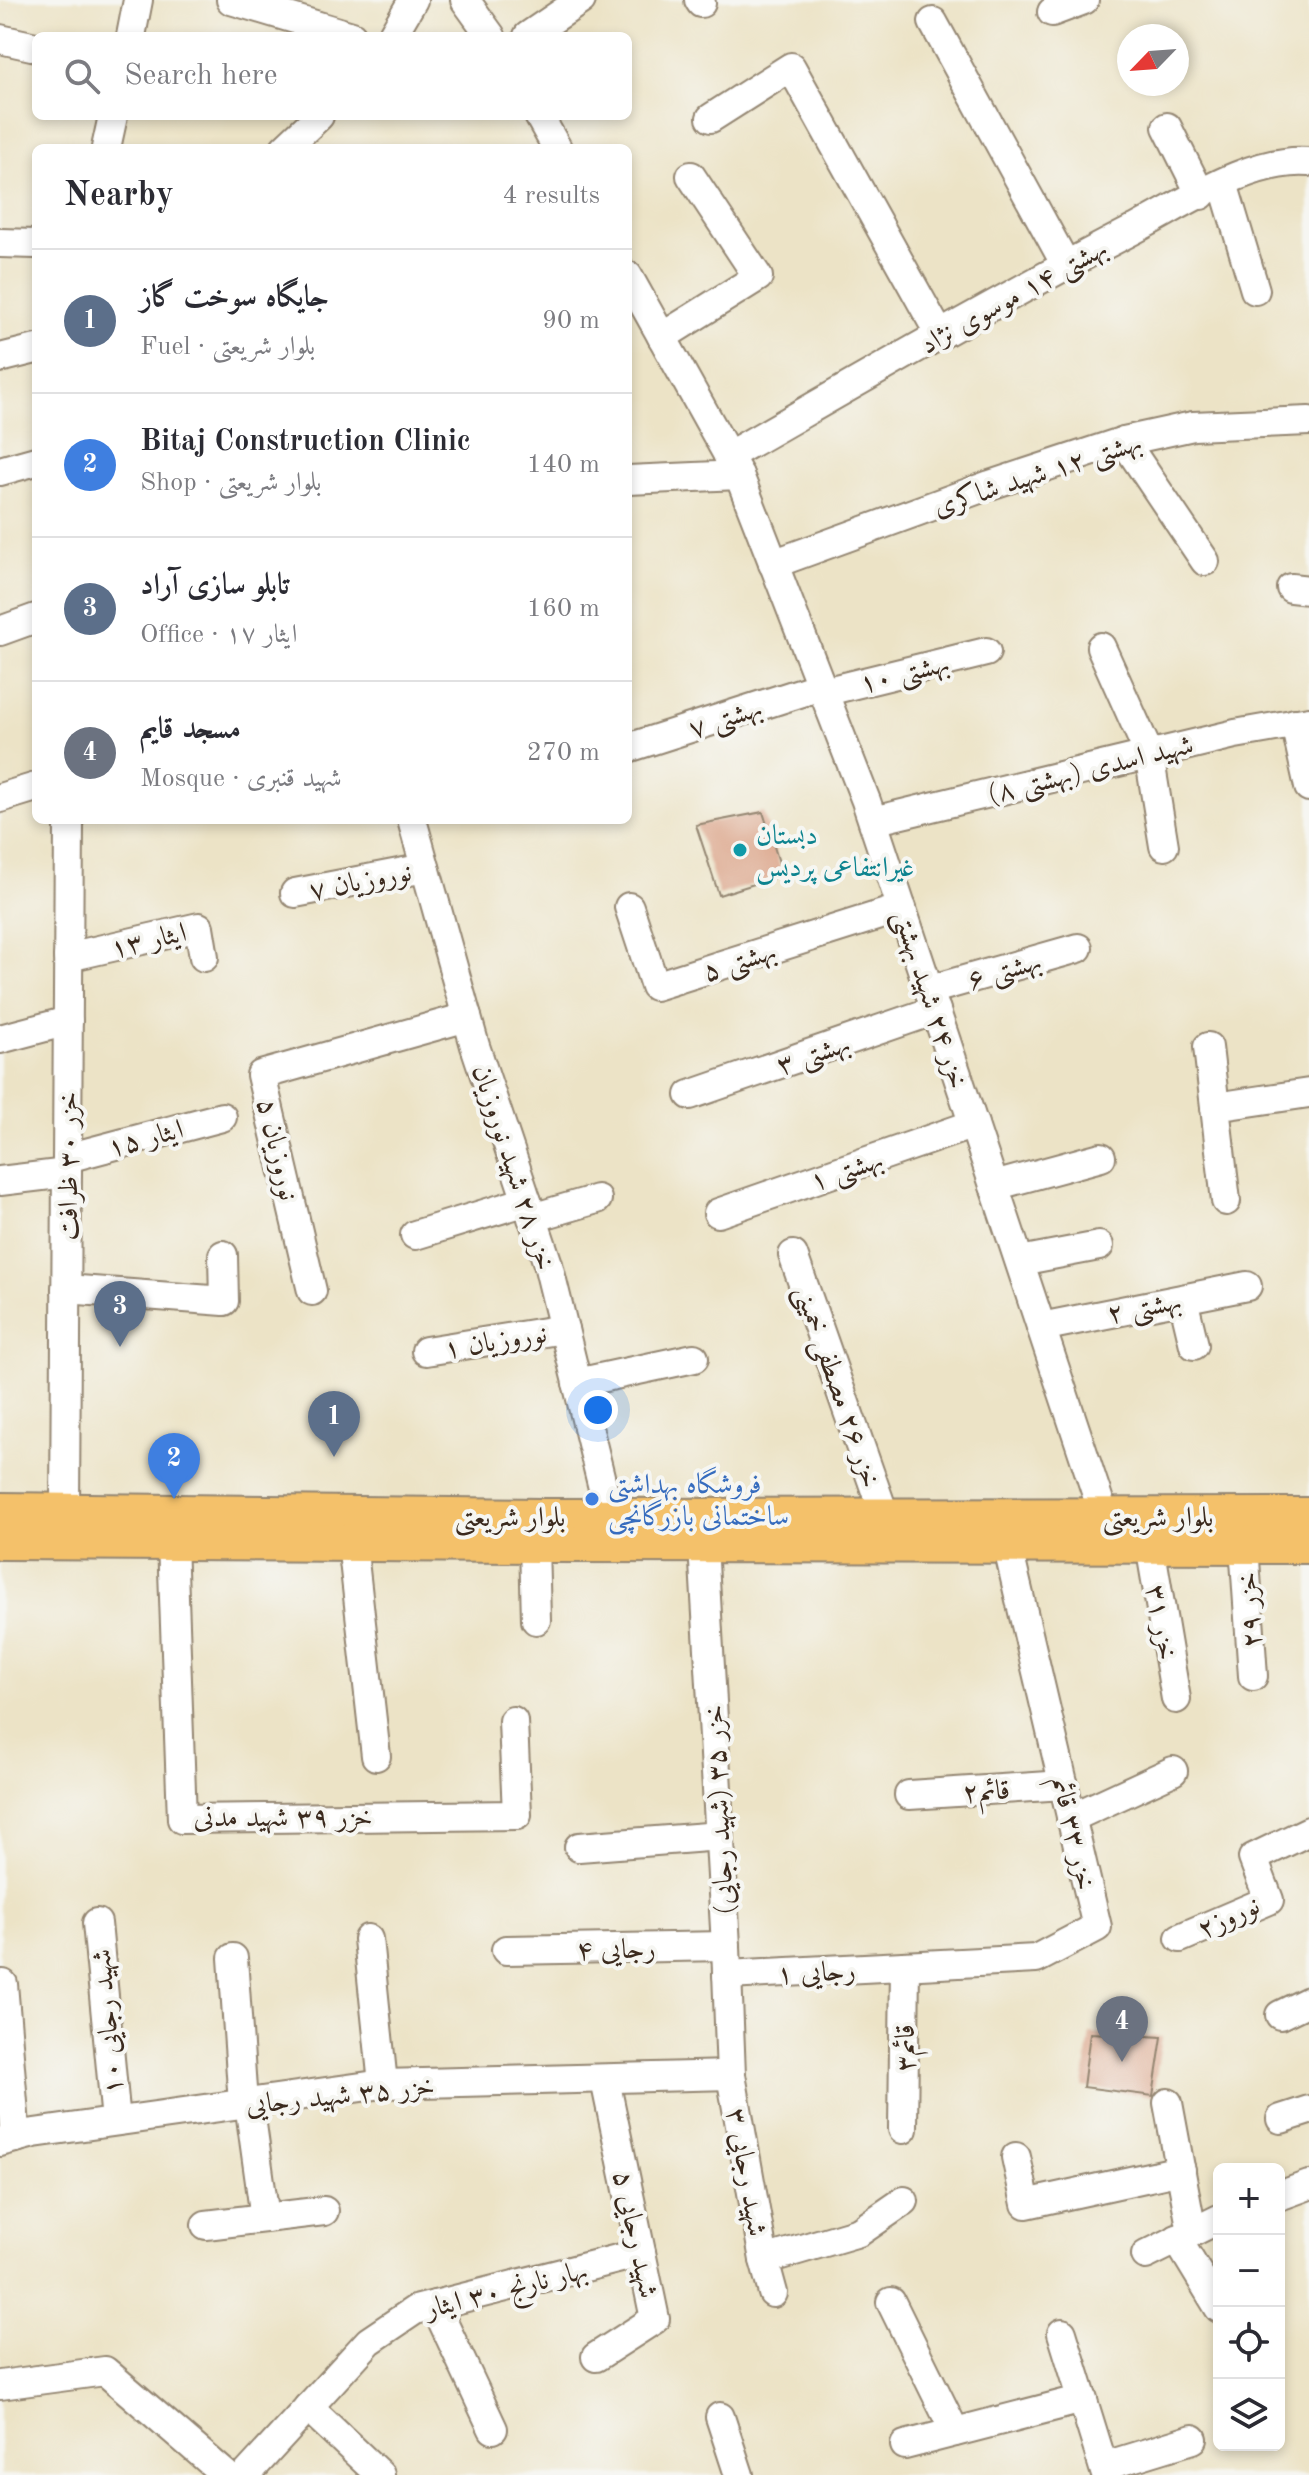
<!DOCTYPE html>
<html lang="en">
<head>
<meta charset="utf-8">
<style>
	:root { --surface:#fff; --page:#f2f2f3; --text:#2b2b33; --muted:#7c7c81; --line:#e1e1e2; --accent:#d1495b }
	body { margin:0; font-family:"Old Standard TT",Amiri,serif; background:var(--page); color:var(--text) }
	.controls { position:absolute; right:24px; bottom:24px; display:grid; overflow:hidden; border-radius:12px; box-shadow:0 4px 12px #0003 }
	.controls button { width:72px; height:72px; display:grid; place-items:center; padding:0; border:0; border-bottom:2px solid var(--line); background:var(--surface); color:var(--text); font:40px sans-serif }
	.compass { position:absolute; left:1117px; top:24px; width:72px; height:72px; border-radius:50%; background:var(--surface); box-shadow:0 4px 12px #0003; rotate:245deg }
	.you { position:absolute; left:598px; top:1410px; width:28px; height:28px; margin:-20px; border:6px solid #fff; border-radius:50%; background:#1a73e8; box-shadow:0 0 0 12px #1a73e833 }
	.badge { display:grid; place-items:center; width:52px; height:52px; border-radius:50%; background:var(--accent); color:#fff; font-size:26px; font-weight:700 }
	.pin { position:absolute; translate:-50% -66px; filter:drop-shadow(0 2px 4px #0008) }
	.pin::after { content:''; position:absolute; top:42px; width:28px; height:24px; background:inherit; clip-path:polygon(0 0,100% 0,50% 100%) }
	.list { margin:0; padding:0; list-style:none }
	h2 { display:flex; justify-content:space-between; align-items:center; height:104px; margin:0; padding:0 32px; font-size:34px }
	h2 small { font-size:26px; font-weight:400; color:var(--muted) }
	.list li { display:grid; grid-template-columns:52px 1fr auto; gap:24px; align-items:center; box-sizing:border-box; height:144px; padding:0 32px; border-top:2px solid var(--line) }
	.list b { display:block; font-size:30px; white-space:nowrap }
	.list p { margin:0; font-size:26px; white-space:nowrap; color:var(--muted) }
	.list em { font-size:26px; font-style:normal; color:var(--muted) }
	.icon { flex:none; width:44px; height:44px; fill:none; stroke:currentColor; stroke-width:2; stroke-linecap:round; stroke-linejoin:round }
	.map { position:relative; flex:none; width:1309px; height:2475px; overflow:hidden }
	.search { position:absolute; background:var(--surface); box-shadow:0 4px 12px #0003; left:32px; top:32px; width:600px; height:88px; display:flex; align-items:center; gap:20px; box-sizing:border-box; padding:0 28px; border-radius:12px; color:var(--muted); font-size:30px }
	.panel { position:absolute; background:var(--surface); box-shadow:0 4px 12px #0003; left:32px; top:144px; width:600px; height:680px; border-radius:12px }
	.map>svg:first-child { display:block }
	.building { fill:#d89a7b }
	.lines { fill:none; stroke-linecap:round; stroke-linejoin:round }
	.minor-casing { stroke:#948672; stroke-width:32 }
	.major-casing { stroke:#948672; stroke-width:40 }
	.minor { stroke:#fff; stroke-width:28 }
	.major { stroke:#f4c16a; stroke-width:36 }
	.culture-dot { fill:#0f9aa8; stroke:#f6f6f2; stroke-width:3 }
	.shop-dot { fill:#3f7fe0; stroke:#f6f6f2; stroke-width:3 }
	.labels { text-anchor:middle; stroke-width:8; stroke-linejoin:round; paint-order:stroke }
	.street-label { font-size:28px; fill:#3b2a1e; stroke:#f6f6f2 }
	.culture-label { font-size:28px; fill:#0d838f; stroke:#f6f6f2; text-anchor:start }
	.shop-label { font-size:28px; fill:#366cbe; stroke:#f6f6f2; text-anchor:start }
</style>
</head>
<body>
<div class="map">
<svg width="1309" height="2475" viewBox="0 0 1309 2475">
	<rect width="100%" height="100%" fill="#f6f6f2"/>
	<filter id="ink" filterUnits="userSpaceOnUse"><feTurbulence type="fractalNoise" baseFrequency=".0125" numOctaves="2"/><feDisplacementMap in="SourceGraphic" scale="16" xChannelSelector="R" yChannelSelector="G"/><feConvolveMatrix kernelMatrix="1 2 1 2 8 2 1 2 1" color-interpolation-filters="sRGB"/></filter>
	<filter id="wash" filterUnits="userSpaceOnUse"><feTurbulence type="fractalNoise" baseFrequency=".006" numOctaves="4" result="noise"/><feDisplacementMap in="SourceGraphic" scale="32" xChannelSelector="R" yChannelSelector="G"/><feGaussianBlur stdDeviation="1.8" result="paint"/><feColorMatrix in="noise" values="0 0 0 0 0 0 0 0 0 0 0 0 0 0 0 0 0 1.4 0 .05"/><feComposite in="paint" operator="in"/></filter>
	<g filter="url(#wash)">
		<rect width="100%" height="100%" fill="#ece3c6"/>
		<g id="blocks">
			<g class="building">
				<polygon points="763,812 783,875 719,895 696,825"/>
				<polygon points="1090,2033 1162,2037 1153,2096 1083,2087"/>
			</g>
		</g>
	</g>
	<g filter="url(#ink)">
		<use href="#blocks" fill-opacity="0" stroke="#948672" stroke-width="2"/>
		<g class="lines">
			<defs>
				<g id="minor">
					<polyline points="231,0 352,36"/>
					<polyline points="465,0 491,36"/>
					<polyline points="699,0 701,3"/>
					<polyline points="1052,12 1084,0"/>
					<polyline points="933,22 1066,265"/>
					<polyline points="131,36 138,0"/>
					<polyline points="392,36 413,0"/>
					<polyline points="528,36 581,0"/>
					<polyline points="0,39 36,47"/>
					<polyline points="539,116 557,148"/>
					<polyline points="711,118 791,67 940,335"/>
					<polyline points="1167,127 1201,195"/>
					<polyline points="106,148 113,116"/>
					<polyline points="285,148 319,116"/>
					<polyline points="1223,183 1255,290"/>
					<polyline points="0,243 36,244"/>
					<polyline points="628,276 739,475 866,801 1104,1516"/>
					<polyline points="662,337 758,277 691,176"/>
					<polyline points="0,358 36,349"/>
					<polyline points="1124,441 1205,561"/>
					<path d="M728 456C861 380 994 302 1131 231 1182 205 1250 157 1309 162"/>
					<polyline points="0,471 36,461"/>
					<polyline points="628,480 739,475"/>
					<polyline points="773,564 990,485 1124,441 1193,426 1309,421"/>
					<polyline points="1291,588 1309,590"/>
					<polyline points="0,631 36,618"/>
					<polyline points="1101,647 1149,754 1164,846"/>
					<polyline points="823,692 986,652"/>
					<polyline points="1295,723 1309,787"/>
					<polyline points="628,748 821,686"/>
					<polyline points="0,798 36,787"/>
					<polyline points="412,820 475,1046 548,1264 610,1517"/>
					<polyline points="873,821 1235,734 1309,721"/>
					<polyline points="295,893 425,868"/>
					<polyline points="629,907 655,986 902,908"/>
					<polyline points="68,957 199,927 204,957"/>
					<polyline points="929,990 1078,948"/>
					<polyline points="0,1039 68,1021"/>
					<polyline points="1208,1047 1215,1107"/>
					<polyline points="690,1095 936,1010"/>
					<polyline points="67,1158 222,1117"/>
					<polyline points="0,1181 67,1173"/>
					<polyline points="994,1186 1101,1157"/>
					<polyline points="1226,1201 1215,1107 1309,1093"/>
					<polyline points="718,1213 974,1124"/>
					<polyline points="532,1218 597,1199"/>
					<polyline points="415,1235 527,1201"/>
					<polyline points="793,1255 885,1517"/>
					<polyline points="1020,1261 1099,1246"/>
					<polyline points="66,1289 224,1301 223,1255"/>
					<polyline points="312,1291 261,1075 467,1017"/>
					<polyline points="1183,1299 1194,1345"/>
					<polyline points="1041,1327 1247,1286"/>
					<polyline points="426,1351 564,1329"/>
					<polyline points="577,1383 694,1358"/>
					<polyline points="65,1511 69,820"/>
					<polyline points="172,1542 182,1819 517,1815 513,1721"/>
					<polyline points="352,1543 376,1756"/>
					<polyline points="534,1544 536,1620"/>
					<polyline points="703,1545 726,1946 731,2075 764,2260 859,2232 904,2201"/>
					<polyline points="1150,1545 1176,1699"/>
					<polyline points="1244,1545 1253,1676"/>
					<polyline points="909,1795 1064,1785"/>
					<polyline points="1071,1818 1173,1771"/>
					<polyline points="579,1847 720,1836"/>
					<polyline points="97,1923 116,2121"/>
					<polyline points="1180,1938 1269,1900 1253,1858 1309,1831"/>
					<polyline points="368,1939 383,2084"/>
					<polyline points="506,1950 726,1946"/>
					<polyline points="233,1958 243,2104"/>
					<polyline points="727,1975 1036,1959 1097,1927 1007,1544"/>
					<polyline points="3,1984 16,2138"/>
					<polyline points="1280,2015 1309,2001"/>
					<polyline points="1168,2103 1192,2232"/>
					<polyline points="1281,2119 1309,2110"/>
					<polyline points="903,2129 905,1966"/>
					<polyline points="0,2142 34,2133 383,2084 731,2075"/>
					<polyline points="1016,2157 1026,2204 1181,2170"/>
					<polyline points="1279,2196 1309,2185"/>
					<polyline points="265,2218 324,2211"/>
					<polyline points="206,2225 265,2218 249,2103"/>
					<polyline points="1177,2239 1219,2308"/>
					<polyline points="1146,2255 1219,2219"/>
					<polyline points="764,2260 773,2293"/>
					<polyline points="891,2302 955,2432"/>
					<polyline points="435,2305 493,2429"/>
					<polyline points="1062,2333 1106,2475"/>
					<polyline points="596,2357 655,2319 605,2080"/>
					<polyline points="0,2385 105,2371 226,2475"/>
					<polyline points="308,2407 380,2475"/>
					<polyline points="720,2417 739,2475"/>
					<polyline points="905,2445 1083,2399"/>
					<polyline points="1105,2466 1193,2439"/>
					<polyline points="246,2475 369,2341 415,2310 641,2253"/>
				</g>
				<g id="major">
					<polyline points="0,1511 541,1517 1309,1516"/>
					<polyline points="0,1541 540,1544 1309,1545"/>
				</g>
			</defs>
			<use href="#minor" class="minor-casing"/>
			<use href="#major" class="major-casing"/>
			<use href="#minor" class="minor"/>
			<use href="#major" class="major"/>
		</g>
	</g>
	<circle class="culture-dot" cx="740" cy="850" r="8"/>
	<circle class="shop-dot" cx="592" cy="1499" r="8"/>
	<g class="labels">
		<g class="street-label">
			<text transform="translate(1013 295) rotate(-29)" y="10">بهشتی ۱۴ موسوی نژاد</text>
			<text transform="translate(1037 473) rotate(-18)" y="10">بهشتی ۱۲ شهید شاکری</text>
			<text transform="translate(904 672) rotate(-14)" y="10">بهشتی ۱۰</text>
			<text transform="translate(725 717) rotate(-18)" y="10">بهشتی ۷</text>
			<text transform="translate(1090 768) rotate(-14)" y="10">شهید اسدی (بهشتی ۸)</text>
			<text transform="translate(360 880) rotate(-11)" y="10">نوروزیان ۷</text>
			<text transform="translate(148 939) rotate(-13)" y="10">ایثار ۱۳</text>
			<text transform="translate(739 960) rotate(-18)" y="10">بهشتی ۵</text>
			<text transform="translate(1004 969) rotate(-16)" y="10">بهشتی ۶</text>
			<text transform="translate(932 999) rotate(72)" y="10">خزر ۲۴ شهید بهشتی</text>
			<text transform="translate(813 1053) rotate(-19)" y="10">بهشتی ۳</text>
			<text transform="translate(145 1137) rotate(-15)" y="10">ایثار ۱۵</text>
			<text transform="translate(279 1149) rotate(77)" y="10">نوروزیان ۵</text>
			<text transform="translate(67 1166) rotate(-90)" y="10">خزر ۳۰ ظرافت</text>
			<text transform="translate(515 1167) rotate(72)" y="10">خزر ۲۸ شهید نوروزیان</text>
			<text transform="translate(846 1169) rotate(-19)" y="10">بهشتی ۱</text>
			<text transform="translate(1144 1306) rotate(-11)" y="10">بهشتی ۲</text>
			<text transform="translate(495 1340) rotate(-9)" y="10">نوروزیان ۱</text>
			<text transform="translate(839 1386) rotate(71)" y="10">خزر ۲۶ مصطفی خمینی</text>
			<text x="510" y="1526">بلوار شریعتی</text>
			<text x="1158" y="1526">بلوار شریعتی</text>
			<text transform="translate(1248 1610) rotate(-94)" y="10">خزر ۲۹</text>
			<text transform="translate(1163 1622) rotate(80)" y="10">خزر ۳۱</text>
			<text transform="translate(986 1790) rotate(-4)" y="10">قائم۲</text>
			<text transform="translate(718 1810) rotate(-93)" y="10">خزر ۳۵ (شهید رجایی)</text>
			<text x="283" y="1826">خزر ۳۹ شهید مدنی</text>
			<text transform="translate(1075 1833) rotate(77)" y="10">خزر ۳۳ قائم</text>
			<text transform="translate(1228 1916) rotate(-25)" y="10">نوروز۲</text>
			<text transform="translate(616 1948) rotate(-1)" y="10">رجایی ۴</text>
			<text transform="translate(816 1971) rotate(-3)" y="10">رجایی ۱</text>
			<text transform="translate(106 2022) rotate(-95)" y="10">شهید رجایی ۱۰</text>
			<text transform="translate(904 2048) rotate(-90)" y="10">قائم۳</text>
			<text transform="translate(340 2094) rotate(-6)" y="10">خزر ۳۵ شهید رجایی</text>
			<text transform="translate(748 2172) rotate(80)" y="10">شهید رجایی ۳</text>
			<text transform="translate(637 2234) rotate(78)" y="10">شهید رجایی ۵</text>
			<text transform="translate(506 2288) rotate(-14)" y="10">بهار نارنج ۳۰ ایثار</text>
		</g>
		<g class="culture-label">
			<text x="756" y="844">دبستان<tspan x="756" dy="32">غیرانتفاعی پردیس</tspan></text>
		</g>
		<g class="shop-label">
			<text x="608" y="1493">فروشگاه بهداشتی<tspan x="608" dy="32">ساختمانی بازرگانچی</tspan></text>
		</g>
	</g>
</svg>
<div class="controls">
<button>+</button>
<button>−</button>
<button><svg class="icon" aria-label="locate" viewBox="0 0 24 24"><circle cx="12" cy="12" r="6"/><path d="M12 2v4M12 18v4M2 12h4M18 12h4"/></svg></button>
<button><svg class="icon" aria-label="layers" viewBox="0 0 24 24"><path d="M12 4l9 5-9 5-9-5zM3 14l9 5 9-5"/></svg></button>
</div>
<svg class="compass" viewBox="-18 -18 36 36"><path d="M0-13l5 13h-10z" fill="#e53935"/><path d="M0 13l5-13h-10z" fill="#7c7c81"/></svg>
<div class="you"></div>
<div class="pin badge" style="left:334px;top:1457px;background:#5c6f8a">1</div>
<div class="pin badge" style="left:174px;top:1499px;background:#3f7fe0">2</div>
<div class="pin badge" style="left:120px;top:1347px;background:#5c6f8a">3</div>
<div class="pin badge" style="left:1122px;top:2062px;background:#6b7280">4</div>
<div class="search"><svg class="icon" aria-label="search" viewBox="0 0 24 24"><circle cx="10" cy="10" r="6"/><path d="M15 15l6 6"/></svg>Search here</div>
<section class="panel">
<h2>Nearby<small>4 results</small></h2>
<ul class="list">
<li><span class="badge" style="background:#5c6f8a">1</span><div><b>جایگاه سوخت گاز</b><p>Fuel · بلوار شریعتی</p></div><em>90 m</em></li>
<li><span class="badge" style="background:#3f7fe0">2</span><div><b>Bitaj Construction Clinic</b><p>Shop · بلوار شریعتی</p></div><em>140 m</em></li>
<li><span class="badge" style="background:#5c6f8a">3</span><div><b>تابلو سازی آراد</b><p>Office · ایثار ۱۷</p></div><em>160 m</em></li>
<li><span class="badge" style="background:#6b7280">4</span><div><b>مسجد قایم</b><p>Mosque · شهید قنبری</p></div><em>270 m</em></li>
</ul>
</section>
</div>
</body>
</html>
